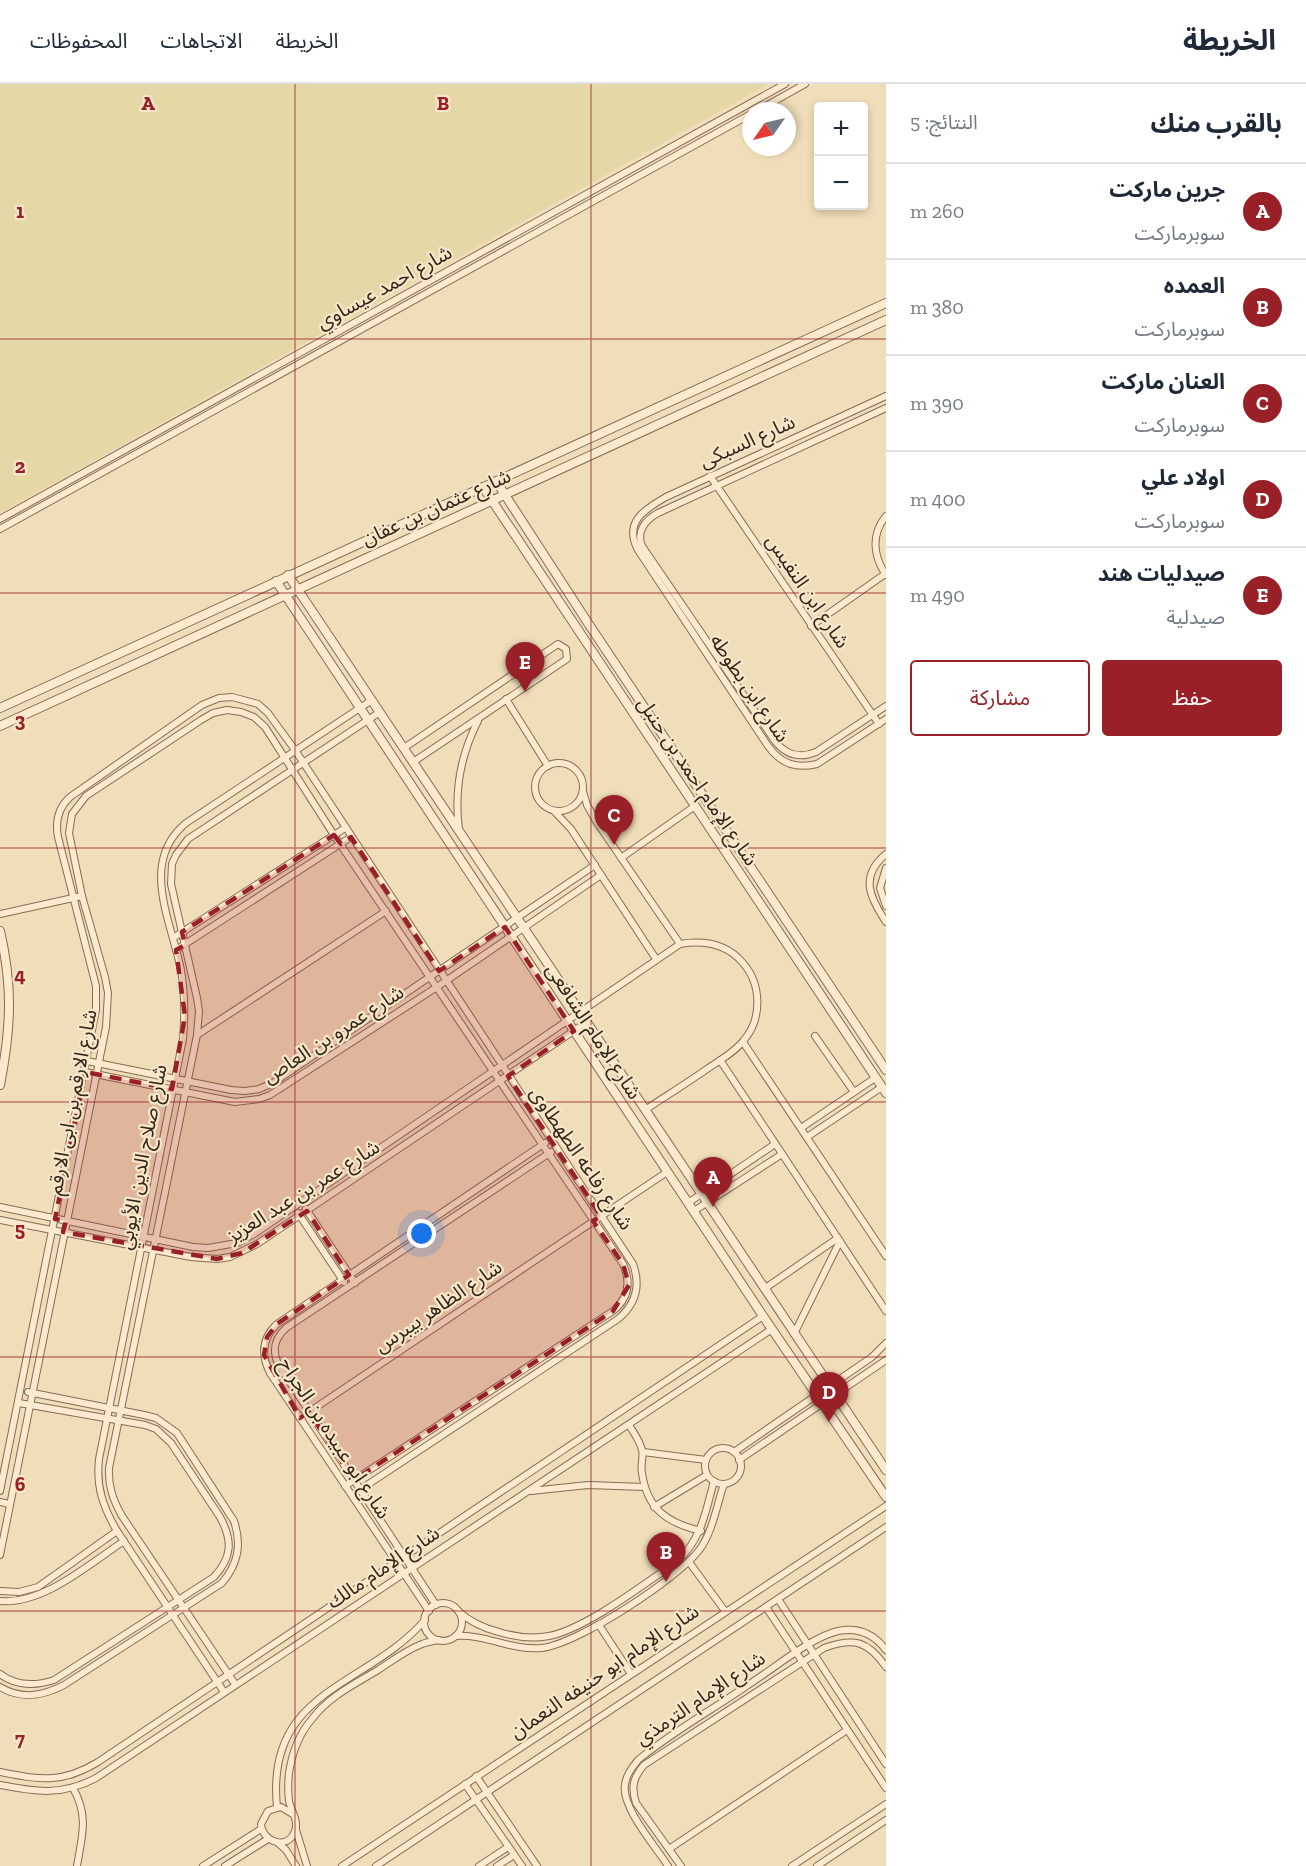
<!DOCTYPE html>
<html lang="ar">
<head>
<meta charset="utf-8">
<style>
	:root { --surface:#fff; --page:#f6f6f7; --text:#1f2937; --muted:#747a83; --line:#e0e1e3; --accent:#992027 }
	body { margin:0; font-family:"Zilla Slab","Noto Sans Arabic",serif; background:var(--page); color:var(--text); direction:rtl }
	.controls { position:absolute; right:18px; top:18px; display:grid; overflow:hidden; border-radius:6px; box-shadow:0 3px 9px #0003 }
	.controls button { width:54px; height:54px; display:grid; place-items:center; padding:0; border:0; border-bottom:2px solid var(--line); background:var(--surface); color:var(--text); font:30px sans-serif }
	.compass { position:absolute; left:742px; top:18px; width:54px; height:54px; border-radius:50%; background:var(--surface); box-shadow:0 3px 9px #0003; rotate:236deg }
	.you { position:absolute; left:422px; top:1150px; width:21px; height:21px; margin:-15px; border:4px solid #fff; border-radius:50%; background:#1a73e8; box-shadow:0 0 0 9px #1a73e833 }
	.badge { display:grid; place-items:center; width:39px; height:39px; border-radius:50%; background:var(--accent); color:#fff; font-size:20px; font-weight:700 }
	.pin { position:absolute; translate:-50% -50px; filter:drop-shadow(0 2px 3px #0008) }
	.pin::after { content:''; position:absolute; top:32px; width:21px; height:18px; background:inherit; clip-path:polygon(0 0,100% 0,50% 100%) }
	.list { margin:0; padding:0; list-style:none }
	h2 { display:flex; justify-content:space-between; align-items:center; height:78px; margin:0; padding:0 24px; font-size:26px }
	h2 small { font-size:20px; font-weight:400; color:var(--muted) }
	.list li { display:grid; grid-template-columns:39px 1fr auto; gap:18px; align-items:center; box-sizing:border-box; height:96px; padding:0 24px; border-top:2px solid var(--line) }
	.list b { display:block; font-size:22px; white-space:nowrap }
	.list p { margin:0; font-size:20px; white-space:nowrap; color:var(--muted) }
	.list em { font-size:20px; font-style:normal; color:var(--muted) }
	.actions { display:flex; gap:12px; padding:18px 24px }
	.actions a { flex:1; padding:14px 0; border:2px solid var(--accent); border-radius:6px; text-align:center; font-size:21px; color:var(--accent) }
	.actions .main { background:var(--accent); color:#fff }
	.map { position:relative; flex:none; width:886px; height:1782px; overflow:hidden; direction:ltr }
	header { display:flex; align-items:center; gap:36px; box-sizing:border-box; height:84px; padding:0 30px; background:var(--surface); border-bottom:2px solid var(--line) }
	header strong { font-size:28px }
	nav { display:flex; gap:33px; margin-inline-start:auto; font-size:21px }
	main { display:flex }
	aside { flex:1; background:var(--surface) }
	.map>svg:first-child { display:block }
	.farmland { fill:#e6d8a6 }
	.lines { fill:none; stroke-linecap:round; stroke-linejoin:round }
	.minor-casing { stroke:#876c53; stroke-width:8 }
	.tertiary-casing { stroke:#876c53; stroke-width:10 }
	.minor { stroke:#fbeacd; stroke-width:6 }
	.tertiary { stroke:#fbeacd; stroke-width:8 }
	.marked { fill:#992027; fill-opacity:0.2; stroke:#992027; stroke-width:4.5; stroke-dasharray:12 8; stroke-linejoin:round }
	.grid { fill:none; stroke:#992027; stroke-width:1.5; stroke-opacity:0.55 }
	.labels { text-anchor:middle; stroke-width:4.5; stroke-linejoin:round; paint-order:stroke }
	.street-label { font-size:20px; fill:#352519; stroke:#f7e7c9 }
	.grid-label { font-size:20px; text-anchor:middle; font-weight:bold; fill:#992027; stroke:#f7e7c9; stroke-width:4.5; stroke-linejoin:round; paint-order:stroke }
</style>
</head>
<body>
<header>
<strong>الخريطة</strong>
<nav><a>الخريطة</a><a>الاتجاهات</a><a>المحفوظات</a></nav>
</header>
<main>
<aside>
<h2>بالقرب منك<small>النتائج: 5</small></h2>
<ul class="list">
<li><span class="badge">A</span><div><b>جرين ماركت</b><p>سوبرماركت</p></div><em>260 m</em></li>
<li><span class="badge">B</span><div><b>العمده</b><p>سوبرماركت</p></div><em>380 m</em></li>
<li><span class="badge">C</span><div><b>العنان ماركت</b><p>سوبرماركت</p></div><em>390 m</em></li>
<li><span class="badge">D</span><div><b>اولاد علي</b><p>سوبرماركت</p></div><em>400 m</em></li>
<li><span class="badge">E</span><div><b>صيدليات هند</b><p>صيدلية</p></div><em>490 m</em></li>
</ul>
<div class="actions"><a class="main">حفظ</a><a>مشاركة</a></div>
</aside>
<div class="map">
<svg width="886" height="1782" viewBox="0 0 886 1782">
	<rect width="100%" height="100%" fill="#f0ddb9"/>
	<polygon class="farmland" points="0,0 769,0 0,429"/>
	<g class="lines">
		<defs>
			<g id="minor">
				<polyline points="757,27 805,0"/>
				<path d="M886 312 666 413C645 425 623 438 638 466L768 662C781 680 796 685 817 680L886 635"/>
				<path d="M886 324 658 429C645 436 636 448 642 462L775 657C786 671 799 675 816 668L886 622"/>
				<polyline points="710,392 879,640"/>
				<path d="M886 432C871 450 873 472 886 491"/>
				<polyline points="0,435 785,0"/>
				<polyline points="0,445 751,30"/>
				<polyline points="811,542 885,490"/>
				<polyline points="506,615 548,682"/>
				<polyline points="404,664 558,560 566,565 567,575 413,678"/>
				<circle cx="559" cy="703" r="24"/>
				<polyline points="583,707 587,721 596,737 680,860"/>
				<polyline points="555,728 571,745 656,875"/>
				<path d="M459 746C454 707 460 672 478 637"/>
				<path d="M886 770C859 792 870 814 886 838"/>
				<polyline points="621,774 695,722"/>
				<polyline points="886,784 880,804 886,822"/>
				<polyline points="0,830 82,812"/>
				<polyline points="173,854 345,744"/>
				<polyline points="176,866 351,753"/>
				<polyline points="197,951 386,827"/>
				<polyline points="815,952 854,1008"/>
				<polyline points="743,958 886,1172"/>
				<polyline points="720,976 886,1227"/>
				<polyline points="87,977 231,1006 245,1007 259,1005 273,999 595,781"/>
				<polyline points="85,988 235,1018 259,1015 270,1011 437,903 601,791"/>
				<polyline points="801,1044 875,994"/>
				<polyline points="807,1053 882,1003"/>
				<polyline points="688,1119 775,1060"/>
				<path d="M0 1123 193 1163 208 1164 237 1159 254 1150 680 860C704 856 727 860 743 879 762 901 762 935 744 956 735 968 719 977 707 985 687 999 666 1012 645 1026"/>
				<polyline points="306,1125 355,1199"/>
				<polyline points="694,1127 782,1070"/>
				<polyline points="298,1129 344,1198"/>
				<polyline points="0,1136 191,1173 217,1175 230,1173 257,1160 587,938"/>
				<polyline points="764,1205 838,1154"/>
				<polyline points="794,1250 840,1157"/>
				<polyline points="300,1334 667,1088"/>
				<path d="M629 1341C634 1349 640 1357 642 1366 644 1373 640 1382 642 1389 647 1425 667 1439 701 1447"/>
				<circle cx="723" cy="1382" r="18"/>
				<polyline points="643,1368 706,1376"/>
				<polyline points="734,1368 872,1273 886,1259"/>
				<polyline points="739,1376 886,1276"/>
				<path d="M0 1407 96 926V902L58 753C55 737 58 724 70 713L202 621 219 614 232 613 258 620 268 629 295 666 633 1180C641 1202 636 1220 618 1235L352 1411"/>
				<polyline points="531,1407 588,1401 644,1403"/>
				<polyline points="0,1418 9,1420"/>
				<polyline points="654,1423 707,1391"/>
				<path d="M0 1471 106 943 108 909 105 893 82 812 69 749 72 730 86 712 201 636 213 629 227 626 241 628 254 633 265 643 334 751 623 1180C631 1198 629 1214 613 1227L345 1402"/>
				<polyline points="689,1478 725,1527"/>
				<polyline points="0,1507 19,1508 38,1503 117,1447"/>
				<polyline points="778,1515 886,1680"/>
				<path d="M0 1517C43 1521 89 1480 124 1457"/>
				<circle cx="443" cy="1538" r="19"/>
				<path d="M436 1521 278 1280C272 1266 274 1255 286 1244L551 1068"/>
				<polyline points="766,1523 886,1704"/>
				<path d="M429 1527 270 1289C261 1271 262 1254 277 1240L545 1059"/>
				<path d="M458 1527C470 1538 483 1544 499 1548 515 1553 533 1555 549 1552 586 1545 645 1499 678 1477 702 1453 705 1430 714 1397"/>
				<polyline points="599,1541 631,1590"/>
				<path d="M456 1552C486 1550 512 1567 542 1564 578 1560 679 1494 700 1465 713 1447 717 1420 724 1400"/>
				<path d="M0 1590C16 1602 36 1602 54 1596L214 1493C232 1473 233 1457 220 1433L171 1359 156 1345 145 1341 19 1319"/>
				<path d="M235 1600 122 1432C113 1416 108 1402 109 1384L197 951 199 927 197 914 171 800 172 780 176 771 188 755 380 628"/>
				<path d="M0 1603C22 1616 43 1612 64 1601L222 1499C238 1480 242 1461 234 1437L177 1349 156 1334 144 1331 28 1308"/>
				<path d="M224 1608 117 1447C103 1423 96 1403 99 1375L183 955C185 931 185 909 181 886 171 836 139 778 186 739L372 616"/>
				<path d="M0 1688C40 1696 62 1700 98 1678L763 1232"/>
				<polyline points="476,1692 537,1782"/>
				<polyline points="465,1700 522,1782"/>
				<path d="M0 1701C36 1708 62 1712 96 1694L772 1245"/>
				<path d="M73 1704C89 1732 82 1752 77 1782"/>
				<path d="M277 1723C265 1605 366 1604 425 1536"/>
				<path d="M291 1729 281 1723 268 1727 261 1740C262 1758 288 1767 295 1747 299 1737 291 1727 289 1717 288 1708 288 1698 289 1689 292 1669 299 1650 312 1635 328 1613 355 1600 378 1586 392 1577 406 1566 422 1560 427 1558 433 1557 439 1556"/>
				<polyline points="296,1746 307,1782"/>
				<polyline points="278,1759 286,1766 296,1782"/>
				<polyline points="669,1765 847,1646"/>
				<polyline points="203,1782 261,1745"/>
				<polyline points="225,1782 268,1755"/>
				<polyline points="342,1782 886,1422"/>
				<polyline points="376,1782 886,1443"/>
				<polyline points="479,1782 508,1763"/>
				<polyline points="497,1782 514,1771"/>
				<path d="M668 1782C656 1763 621 1723 625 1701 626 1691 632 1684 638 1676 672 1648 712 1626 748 1601 772 1586 811 1553 838 1547 858 1543 874 1550 886 1566"/>
				<path d="M681 1782 636 1719C631 1703 633 1694 644 1681L824 1564C854 1553 868 1557 886 1583"/>
				<polyline points="792,1782 886,1720"/>
				<polyline points="817,1782 886,1736"/>
			</g>
			<g id="tertiary">
				<polyline points="496,397 588,539 886,986"/>
				<polyline points="483,403 886,1009"/>
				<polyline points="288,491 886,1386"/>
				<polyline points="276,497 763,1232 886,1413"/>
				<polyline points="0,624 886,219"/>
				<polyline points="0,642 886,236"/>
				<path d="M0 847C13 903 11 944 0 1001"/>
			</g>
		</defs>
		<use href="#minor" class="minor-casing"/>
		<use href="#tertiary" class="tertiary-casing"/>
		<use href="#minor" class="minor"/>
		<use href="#tertiary" class="tertiary"/>
	</g>
	<path class="marked" d="M334 751 341 760 351 753 439 887 505 843 574 947 508 992 601 1132 593 1137 623 1180 629 1201 613 1227 354 1396 309 1328 300 1334 264 1271 267 1253 277 1240 349 1191 307 1127 242 1169 217 1175 63 1148 66 1137 55 1135 85 988 172 1005 185 932 176 866 185 861 182 848Z"/>
	<path class="grid" d="M295 0V1782M591 0V1782M0 255H886M0 509H886M0 764H886M0 1018H886M0 1273H886M0 1527H886"/>
	<g class="labels">
		<g class="street-label">
			<text transform="translate(384 203) rotate(-29)" y="7">شارع احمد عيساوي</text>
			<text transform="translate(747 357) rotate(-24)" y="7">شارع السبكى</text>
			<text transform="translate(436 423) rotate(-24)" y="7">شارع عثمان بن عفان</text>
			<text transform="translate(808 507) rotate(56)" y="7">شارع ابن النفيس</text>
			<text transform="translate(750 604) rotate(56)" y="7">شارع ابن بطوطه</text>
			<text transform="translate(698 697) rotate(56)" y="7">شارع الإمام احمد بن حنبل</text>
			<text transform="translate(594 947) rotate(57)" y="7">شارع الإمام الشافعى</text>
			<text transform="translate(333 950) rotate(-33)" y="7">شارع عمرو بن العاص</text>
			<text transform="translate(72 1018) rotate(-79)" y="7">شارع الارقم بن ابى الارقم</text>
			<text transform="translate(142 1073) rotate(-79)" y="7">شارع صلاح الدين الأيوبي</text>
			<text transform="translate(582 1074) rotate(56)" y="7">شارع رفاعه الطهطاوى</text>
			<text transform="translate(303 1107) rotate(-32)" y="7">شارع عمر بن عبد العزيز</text>
			<text transform="translate(438 1222) rotate(-34)" y="7">شارع الظاهر بيبرس</text>
			<text transform="translate(335 1354) rotate(57)" y="7">شارع ابو عبيده بن الجراح</text>
			<text transform="translate(383 1483) rotate(-34)" y="7">شارع الإمام مالك</text>
			<text transform="translate(604 1587) rotate(-34)" y="7">شارع الإمام ابو حنيفه النعمان</text>
			<text transform="translate(700 1614) rotate(-34)" y="7">شارع الإمام الترمذي</text>
		</g>
	</g>
	<g class="grid-label">
		<text x="148" y="26">A</text>
		<text x="443" y="26">B</text>
		<text x="20" y="134">1</text>
		<text x="20" y="389">2</text>
		<text x="20" y="643">3</text>
		<text x="20" y="898">4</text>
		<text x="20" y="1152">5</text>
		<text x="20" y="1407">6</text>
		<text x="20" y="1662">7</text>
	</g>
</svg>
<div class="controls">
<button>+</button>
<button>−</button>
</div>
<svg class="compass" viewBox="-18 -18 36 36"><path d="M0-13l5 13h-10z" fill="#e53935"/><path d="M0 13l5-13h-10z" fill="#747a83"/></svg>
<div class="you"></div>
<div class="pin badge" style="left:713px;top:1123px">A</div>
<div class="pin badge" style="left:666px;top:1498px">B</div>
<div class="pin badge" style="left:614px;top:761px">C</div>
<div class="pin badge" style="left:829px;top:1338px">D</div>
<div class="pin badge" style="left:525px;top:608px">E</div>
</div>
</main>
</body>
</html>
